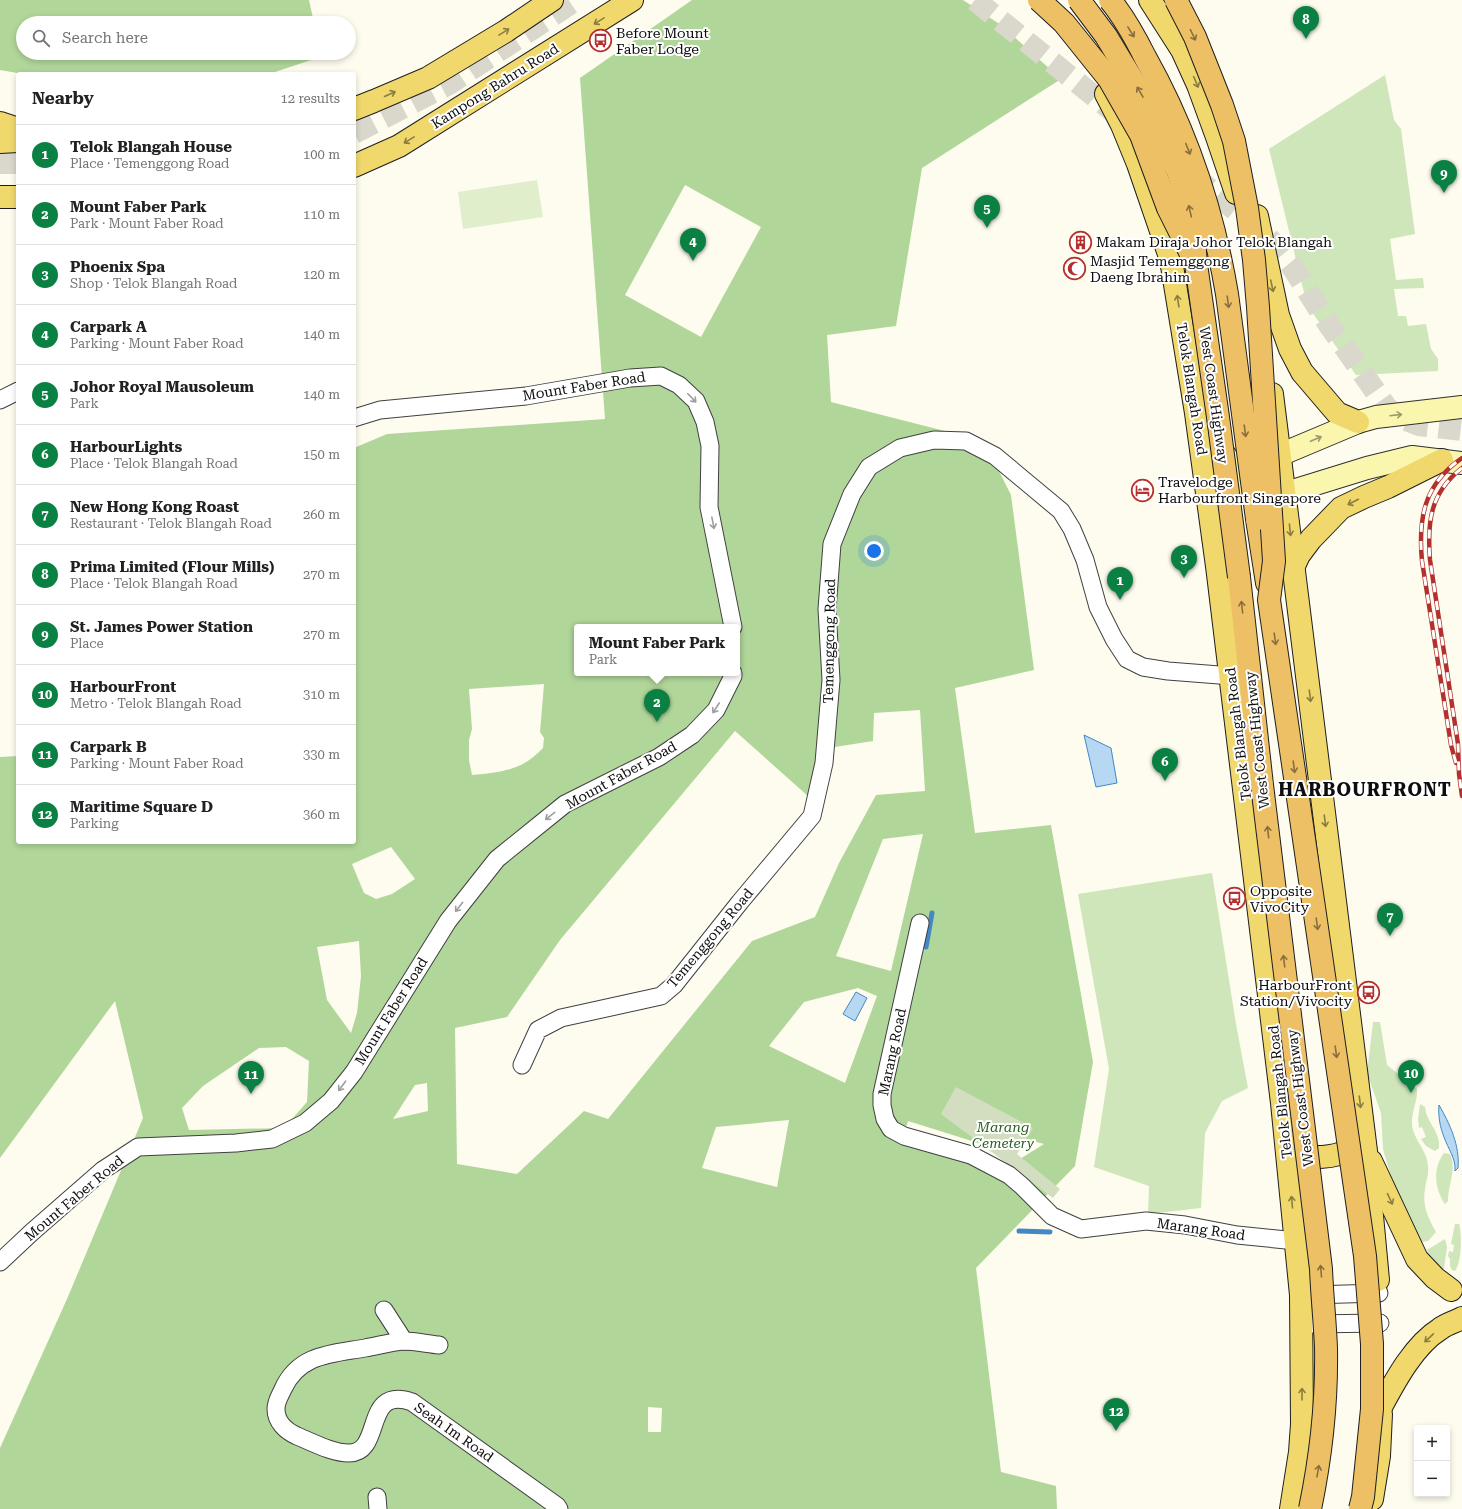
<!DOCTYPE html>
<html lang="en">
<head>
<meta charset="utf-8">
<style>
	:root { --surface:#fff; --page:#f2f2f2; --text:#202124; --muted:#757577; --line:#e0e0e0; --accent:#0b8043 }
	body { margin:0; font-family:"Roboto Serif",serif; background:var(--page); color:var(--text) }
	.controls { position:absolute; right:12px; bottom:12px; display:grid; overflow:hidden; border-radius:4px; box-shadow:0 2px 6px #0003 }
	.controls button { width:36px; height:36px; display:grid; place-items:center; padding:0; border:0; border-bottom:1px solid var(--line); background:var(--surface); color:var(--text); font:20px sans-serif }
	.you { position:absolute; left:874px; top:551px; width:14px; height:14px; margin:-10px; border:3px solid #fff; border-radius:50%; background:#1a73e8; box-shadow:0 0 0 6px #1a73e833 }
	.badge { display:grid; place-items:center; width:26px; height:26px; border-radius:50%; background:var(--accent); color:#fff; font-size:13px; font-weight:700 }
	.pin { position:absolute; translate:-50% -33px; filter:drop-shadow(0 1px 2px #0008) }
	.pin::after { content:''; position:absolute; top:21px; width:14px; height:12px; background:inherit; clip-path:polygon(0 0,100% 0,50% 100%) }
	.popup { position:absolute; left:574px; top:624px; width:166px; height:52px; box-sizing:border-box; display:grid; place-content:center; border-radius:4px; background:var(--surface); filter:drop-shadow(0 1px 3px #0005); font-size:13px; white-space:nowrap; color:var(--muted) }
	.popup b { font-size:15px; color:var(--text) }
	.popup::after { content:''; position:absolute; left:50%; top:100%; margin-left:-8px; border:8px solid transparent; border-top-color:var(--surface) }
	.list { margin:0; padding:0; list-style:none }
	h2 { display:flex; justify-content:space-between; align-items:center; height:52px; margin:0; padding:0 16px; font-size:17px }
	h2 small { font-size:13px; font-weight:400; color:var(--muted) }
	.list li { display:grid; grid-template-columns:26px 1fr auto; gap:12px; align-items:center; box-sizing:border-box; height:60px; padding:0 16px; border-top:1px solid var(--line) }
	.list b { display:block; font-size:15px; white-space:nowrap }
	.list p { margin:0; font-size:13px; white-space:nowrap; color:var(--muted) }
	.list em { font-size:13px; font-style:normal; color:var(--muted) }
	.icon { flex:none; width:22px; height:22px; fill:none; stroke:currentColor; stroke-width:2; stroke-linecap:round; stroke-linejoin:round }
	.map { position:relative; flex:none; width:1462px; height:1509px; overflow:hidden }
	.search { position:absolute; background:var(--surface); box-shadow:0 2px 6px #0003; left:16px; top:16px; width:340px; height:44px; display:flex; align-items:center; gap:10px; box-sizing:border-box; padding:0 14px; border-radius:22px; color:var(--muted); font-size:15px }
	.panel { position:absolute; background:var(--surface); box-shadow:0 2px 6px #0003; left:16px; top:72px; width:340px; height:772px; border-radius:4px }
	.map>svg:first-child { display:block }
	.green { fill:#cee6ba }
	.forest { fill:#b1d69a; fill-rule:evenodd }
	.cemetery { fill:#d3dec1 }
	.pitch { fill:#e0eecb }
	.water { fill:#b6d8f2; stroke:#4288c4 }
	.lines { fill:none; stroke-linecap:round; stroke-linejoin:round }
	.stream { stroke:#4288c4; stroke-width:5 }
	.secondary-tunnel { stroke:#dad8cc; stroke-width:22; stroke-dasharray:22 11; stroke-linecap:butt }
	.primary-tunnel { stroke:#dad8cc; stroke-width:22; stroke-dasharray:22 11; stroke-linecap:butt }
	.minor-casing { stroke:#404040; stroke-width:19 }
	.secondary-casing { stroke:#2f2f2f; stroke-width:24 }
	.primary-casing { stroke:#1e1e1e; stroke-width:24 }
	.trunk-casing { stroke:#1e1e1e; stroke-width:24 }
	.minor { stroke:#fff; stroke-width:17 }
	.secondary { stroke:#faf6ad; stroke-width:22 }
	.primary { stroke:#f0d86c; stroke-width:22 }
	.trunk { stroke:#eec066; stroke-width:22 }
	.rail-casing { stroke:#b4302e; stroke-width:4.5 }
	.rail { stroke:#fff; stroke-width:3; stroke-dasharray:9; stroke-linecap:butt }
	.trunk-bridge-casing { stroke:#1e1e1e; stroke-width:24; stroke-linecap:butt }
	.trunk-bridge { stroke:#eec066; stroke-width:22 }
	.oneway { stroke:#8a7d41 }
	.oneway2 { stroke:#896f3e }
	.oneway3 { stroke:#9e9e9e }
	.oneway4 { stroke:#9b996d }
	.labels { text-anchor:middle; stroke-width:4; stroke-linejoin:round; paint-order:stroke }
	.poi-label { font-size:14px; fill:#0d0d0d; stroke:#fff; text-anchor:start }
	.street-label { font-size:14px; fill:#0d0d0d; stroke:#fff }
	.park-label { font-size:14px; font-style:italic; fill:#2b6022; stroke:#fff }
	.district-label { font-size:18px; font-weight:bold; letter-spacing:1px; fill:#0d0d0d; stroke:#fff }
</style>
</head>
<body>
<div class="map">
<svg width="1462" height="1509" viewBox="0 0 1462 1509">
	<rect width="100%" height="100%" fill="#fefcee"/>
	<g class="green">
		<polygon points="1385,75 1394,120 1401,129 1415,234 1390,239 1396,280 1423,278 1424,288 1394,289 1398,316 1406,316 1408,326 1426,324 1431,349 1438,359 1438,371 1356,375 1307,305 1269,149"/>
		<polygon points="1212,873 1236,1024 1248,1088 1222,1101 1205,1133 1201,1208 1148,1214 1149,1186 1094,1167 1109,1069 1078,894"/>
		<path d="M1373 1022H1380L1387 1065 1417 1089C1418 1101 1411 1112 1412 1125 1414 1141 1428 1151 1428 1167 1429 1175 1426 1181 1425 1189 1422 1205 1428 1218 1436 1232L1428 1241 1415 1243 1391 1177 1383 1149 1381 1113 1367 1073Z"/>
		<path d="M1420 1104 1425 1107C1426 1122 1441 1132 1439 1148L1435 1151 1426 1146 1421 1139 1426 1137 1422 1127 1419 1128 1418 1119Z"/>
		<path d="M1444 1153 1450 1154C1457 1169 1448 1185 1448 1201L1445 1204C1435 1189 1432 1169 1444 1153Z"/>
		<path d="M1455 1224H1459C1462 1233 1462 1263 1455 1271L1452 1270 1450 1266V1259L1448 1256 1449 1251 1453 1252 1454 1245 1451 1244Z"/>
		<polygon points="1445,1239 1447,1247 1443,1275 1433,1265 1427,1250"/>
	</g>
	<g class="forest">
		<polygon points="0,0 309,0 314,23 23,23 23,53 319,53 320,57 269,74 23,74 0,70"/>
		<path d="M692 0H963L1001 25 1061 79 922 168 896 326 827 335 831 402 984 441 1011 495 1034 670 955 688 975 833 1051 825 1093 1062 1075 1166 976 1268 1001 1472 1056 1486 1057 1509H0V1448L67 1299 143 1118 115 1001 0 1158V757L18 756V842H354V448L387 434 605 419 580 78ZM685 185 761 227 701 337 625 295ZM577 627H737V673H577ZM544 684 540 732 544 738 543 748C536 755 529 761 521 765 506 772 487 774 472 775L469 760V740L472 729 469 689ZM920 710 925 791 876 795 839 863 815 917 752 941 608 1119 584 1111 517 1174 457 1164 455 1028 507 1017 560 940 735 731 809 797 822 749 873 741 874 713ZM923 834 891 971 836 956 883 839ZM391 847 415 879 392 894 376 899 364 893 352 864ZM359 941 361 976 357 1013 351 1033 327 1000 317 947ZM858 988 877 996 845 1083 769 1046 804 1002ZM286 1047 309 1061 307 1102 284 1128 189 1130 182 1108 203 1086 259 1048ZM427 1083 428 1111 393 1119 415 1085ZM789 1120 777 1187 702 1168 716 1127ZM908 1121 991 1147 1003 1133 1044 1144 1012 1164 1009 1175 904 1136ZM648 1407 662 1408 661 1432H648Z"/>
	</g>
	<polygon class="cemetery" points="956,1087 1033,1128 1017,1154 1060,1189 1053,1198 941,1114"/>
	<polygon class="pitch" points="537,180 543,217 463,229 458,192"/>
	<g class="water">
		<polygon points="1084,735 1111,748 1117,783 1096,787"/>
		<polygon points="856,992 867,998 855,1021 843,1014"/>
		<path d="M1439 1105C1450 1124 1460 1146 1458 1168L1455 1171C1456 1158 1448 1149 1444 1137 1440 1127 1438 1116 1439 1105Z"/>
	</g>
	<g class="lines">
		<g class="stream">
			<polyline points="926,947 932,913"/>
			<polyline points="1019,1231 1050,1232"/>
		</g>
		<g class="secondary-tunnel">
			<polyline points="975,0 1120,117"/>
			<polyline points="1192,175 1265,234 1291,265 1329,325 1387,408 1401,418 1419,425 1462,430"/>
		</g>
		<g class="primary-tunnel">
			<polyline points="354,133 449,84 576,0"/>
			<polyline points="0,163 18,163"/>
		</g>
		<defs>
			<g id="minor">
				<polyline points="0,400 18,391"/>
				<polyline points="354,418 380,410 526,396 630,378 661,376 679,385 696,401 705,422 710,446 709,507 733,627"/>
				<polyline points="920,923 882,1094 882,1105 885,1119 891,1129 904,1136 971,1155 1009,1175 1022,1186 1052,1216 1081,1229 1146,1221 1185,1225 1237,1235 1296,1241"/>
				<polyline points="522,1065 538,1030 561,1018 661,996 674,985 740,902 812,816 824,763 831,680 827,609 832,544 852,494 869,467 900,448 934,440 966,441 995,456 1061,511 1072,529 1085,560 1098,607 1114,639 1127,659 1143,667 1168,671 1232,676"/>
				<polyline points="0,1262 32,1232 103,1170 138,1147 236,1143 272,1139 305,1123 331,1101 354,1072 448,921 497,859 565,804 659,757 692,735 716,710 733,676 733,673"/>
				<polyline points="1311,1295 1379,1293"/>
				<polyline points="384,1310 404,1341"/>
				<polyline points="1312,1324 1380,1323"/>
				<path d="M439 1345C428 1344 415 1341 403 1341 391 1342 377 1346 365 1348 331 1354 299 1354 283 1389 280 1396 276 1401 276 1409 276 1422 286 1431 297 1436 312 1442 332 1453 349 1453 384 1453 362 1385 412 1402L557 1506 559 1509"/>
				<polyline points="377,1497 378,1509"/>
			</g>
			<g id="secondary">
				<polyline points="1220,448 1248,488 1261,495 1286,493 1367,468 1412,457 1462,463"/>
				<polyline points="1263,462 1358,422 1376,417 1462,407"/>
			</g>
			<g id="primary">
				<polyline points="1150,0 1182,50 1198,85 1217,137 1236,193"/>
				<polyline points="1106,94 1122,125 1138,164 1171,260 1196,413 1217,566 1282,1103 1301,1295 1302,1424 1300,1452 1291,1509"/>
				<polyline points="354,109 374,101 428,78 506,31 552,0"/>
				<polyline points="0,123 18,129"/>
				<polyline points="0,142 18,141"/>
				<polyline points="354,166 399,146 632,0"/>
				<polyline points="0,197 18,197"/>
				<polyline points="1257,216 1278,315 1290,349 1302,372 1337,413 1358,422"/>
				<polyline points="1272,394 1366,1151 1378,1280"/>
				<polyline points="1293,568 1299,555 1311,539 1341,508 1364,497 1388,487 1442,460"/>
				<path d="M1293 1146C1295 1148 1297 1151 1300 1153 1309 1160 1336 1157 1346 1151 1352 1147 1357 1141 1360 1134"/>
				<polyline points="1371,1161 1417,1259 1435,1278 1451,1290"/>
				<path d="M1381 1407C1395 1381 1414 1345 1440 1329 1446 1324 1455 1322 1462 1318"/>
				<polyline points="1372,1499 1379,1456 1381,1414"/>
			</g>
			<g id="trunk">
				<polyline points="1257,519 1267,583"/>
				<polyline points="1239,577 1262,785"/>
			</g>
		</defs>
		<use href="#minor" class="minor-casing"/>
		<use href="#secondary" class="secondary-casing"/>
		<use href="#primary" class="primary-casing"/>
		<use href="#trunk" class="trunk-casing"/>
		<use href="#minor" class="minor"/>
		<use href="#secondary" class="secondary"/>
		<use href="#primary" class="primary"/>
		<use href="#trunk" class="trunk"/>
		<defs>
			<g id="rail">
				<path d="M1462 468C1430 493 1427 522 1430 560L1458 744 1459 774 1462 796"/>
				<path d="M1456 763 1451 745 1422 561C1418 518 1424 484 1462 458"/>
			</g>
		</defs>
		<use href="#rail" class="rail-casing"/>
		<use href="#rail" class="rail"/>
		<defs>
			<g id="trunk-bridge">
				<polyline points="1039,0 1064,23 1109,79 1141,135 1168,208 1191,254"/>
				<polyline points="1079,0 1106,36 1144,99 1159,127 1178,172 1187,200 1193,226 1196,264 1218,417 1239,577"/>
				<path d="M1110 0C1124 17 1135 37 1145 57 1186 130 1213 211 1227 294L1257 519"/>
				<polyline points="1176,0 1195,37 1222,105 1234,141 1247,208 1254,260 1258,307 1274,561 1269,600 1365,1256 1372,1344 1372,1409 1363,1497 1360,1509"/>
				<path d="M1262 785 1321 1269C1322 1295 1325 1322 1326 1348 1327 1402 1321 1456 1310 1509"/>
			</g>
		</defs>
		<use href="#trunk-bridge" class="trunk-bridge-casing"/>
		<use href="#trunk-bridge" class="trunk-bridge"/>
	</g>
	<defs><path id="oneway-shaft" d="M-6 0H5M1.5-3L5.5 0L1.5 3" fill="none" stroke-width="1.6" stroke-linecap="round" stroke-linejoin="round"/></defs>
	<g class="oneway">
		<use href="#oneway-shaft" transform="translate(599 21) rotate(148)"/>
		<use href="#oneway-shaft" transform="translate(504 32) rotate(-32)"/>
		<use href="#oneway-shaft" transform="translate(1196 82) rotate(67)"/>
		<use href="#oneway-shaft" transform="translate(390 94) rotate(-24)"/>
		<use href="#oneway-shaft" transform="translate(409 140) rotate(148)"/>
		<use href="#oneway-shaft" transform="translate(1272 286) rotate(78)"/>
		<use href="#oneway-shaft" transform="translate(1178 301) rotate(-99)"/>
		<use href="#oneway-shaft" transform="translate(1353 502) rotate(153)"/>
		<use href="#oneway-shaft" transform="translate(1290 530) rotate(84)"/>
		<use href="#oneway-shaft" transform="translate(1310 696) rotate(83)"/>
		<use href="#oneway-shaft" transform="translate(1325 821) rotate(83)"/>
		<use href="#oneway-shaft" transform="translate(1360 1102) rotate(83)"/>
		<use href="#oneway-shaft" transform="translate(1390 1199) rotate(65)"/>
		<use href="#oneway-shaft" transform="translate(1292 1202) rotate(-95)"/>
		<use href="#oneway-shaft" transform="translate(1429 1338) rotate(137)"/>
		<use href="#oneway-shaft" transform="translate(1302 1394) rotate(-90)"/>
	</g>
	<g class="oneway2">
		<use href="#oneway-shaft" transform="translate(1131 32) rotate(58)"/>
		<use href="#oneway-shaft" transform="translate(1193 35) rotate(64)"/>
		<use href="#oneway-shaft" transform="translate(1140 92) rotate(-120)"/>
		<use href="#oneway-shaft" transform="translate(1188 149) rotate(68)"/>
		<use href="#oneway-shaft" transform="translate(1190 211) rotate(-103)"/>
		<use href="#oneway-shaft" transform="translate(1228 302) rotate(82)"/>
		<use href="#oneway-shaft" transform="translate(1245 431) rotate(82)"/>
		<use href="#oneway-shaft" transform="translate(1242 607) rotate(-96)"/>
		<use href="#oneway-shaft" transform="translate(1275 639) rotate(82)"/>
		<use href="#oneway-shaft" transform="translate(1294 767) rotate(82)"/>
		<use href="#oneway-shaft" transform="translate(1268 832) rotate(-97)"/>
		<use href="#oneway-shaft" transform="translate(1317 924) rotate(82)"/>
		<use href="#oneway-shaft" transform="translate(1284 961) rotate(-97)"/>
		<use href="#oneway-shaft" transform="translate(1336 1052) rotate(82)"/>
		<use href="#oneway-shaft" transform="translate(1321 1271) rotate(-95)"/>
		<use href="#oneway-shaft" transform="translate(1318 1471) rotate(-80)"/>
	</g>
	<g class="oneway3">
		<use href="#oneway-shaft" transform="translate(692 398) rotate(46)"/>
		<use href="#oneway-shaft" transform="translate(713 523) rotate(79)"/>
		<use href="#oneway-shaft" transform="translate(716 708) rotate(123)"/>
		<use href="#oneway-shaft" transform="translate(550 816) rotate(142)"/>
		<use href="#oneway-shaft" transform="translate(459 907) rotate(128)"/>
		<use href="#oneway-shaft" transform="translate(342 1086) rotate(127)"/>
	</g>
	<g class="oneway4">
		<use href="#oneway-shaft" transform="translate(1396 415) rotate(-7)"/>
		<use href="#oneway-shaft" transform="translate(1316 439) rotate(-23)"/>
	</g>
	<defs>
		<symbol id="bus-ring" viewBox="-11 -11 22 22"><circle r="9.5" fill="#fff" stroke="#b4302e" stroke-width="1.5"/><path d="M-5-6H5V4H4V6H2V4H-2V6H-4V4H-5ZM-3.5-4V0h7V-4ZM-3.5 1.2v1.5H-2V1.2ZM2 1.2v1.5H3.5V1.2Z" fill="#b4302e"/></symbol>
		<symbol id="building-ring" viewBox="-11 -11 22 22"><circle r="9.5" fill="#fff" stroke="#b4302e" stroke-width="1.5"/><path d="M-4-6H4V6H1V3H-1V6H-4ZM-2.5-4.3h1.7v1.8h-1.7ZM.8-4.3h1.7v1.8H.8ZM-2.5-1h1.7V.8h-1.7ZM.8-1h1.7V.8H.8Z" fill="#b4302e"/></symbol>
		<symbol id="mosque-ring" viewBox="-11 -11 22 22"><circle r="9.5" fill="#fff" stroke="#b4302e" stroke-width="1.5"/><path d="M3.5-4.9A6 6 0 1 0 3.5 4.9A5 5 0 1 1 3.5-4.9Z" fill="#b4302e"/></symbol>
		<symbol id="hotel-ring" viewBox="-11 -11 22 22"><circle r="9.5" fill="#fff" stroke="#b4302e" stroke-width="1.5"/><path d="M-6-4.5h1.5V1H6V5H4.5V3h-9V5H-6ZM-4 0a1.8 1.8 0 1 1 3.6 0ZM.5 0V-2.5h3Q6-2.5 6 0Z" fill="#b4302e"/></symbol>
	</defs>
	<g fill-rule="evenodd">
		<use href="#bus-ring" x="588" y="28" width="25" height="25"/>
		<use href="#building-ring" x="1068" y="230" width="25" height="25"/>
		<use href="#mosque-ring" x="1062" y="256" width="25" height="25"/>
		<use href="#hotel-ring" x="1130" y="478" width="25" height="25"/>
		<use href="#bus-ring" x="1222" y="886" width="25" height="25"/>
		<use href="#bus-ring" x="1356" y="980" width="25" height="25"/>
	</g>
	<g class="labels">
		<g class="poi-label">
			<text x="616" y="38">Before Mount<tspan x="616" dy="16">Faber Lodge</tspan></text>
			<text x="1096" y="247">Makam Diraja Johor Telok Blangah</text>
			<text x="1090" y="266">Masjid Tememggong<tspan x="1090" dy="16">Daeng Ibrahim</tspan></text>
			<text x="1158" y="487">Travelodge<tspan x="1158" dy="16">Harbourfront Singapore</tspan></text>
			<text x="1250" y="896">Opposite<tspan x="1250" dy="16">VivoCity</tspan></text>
			<text x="1352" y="990" text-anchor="end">HarbourFront<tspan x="1352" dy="16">Station/Vivocity</tspan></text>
		</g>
		<g class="street-label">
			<text transform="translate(495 86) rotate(-32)" y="5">Kampong Bahru Road</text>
			<text transform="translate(584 386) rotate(-9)" y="5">Mount Faber Road</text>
			<text transform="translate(1192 389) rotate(81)" y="5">Telok Blangah Road</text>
			<text transform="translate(1214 395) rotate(82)" y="5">West Coast Highway</text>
			<text transform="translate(829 641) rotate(-89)" y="5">Temenggong Road</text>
			<text transform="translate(1238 734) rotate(-97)" y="5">Telok Blangah Road</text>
			<text transform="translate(1257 740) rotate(-96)" y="5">West Coast Highway</text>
			<text transform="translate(621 775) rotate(-29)" y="5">Mount Faber Road</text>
			<text transform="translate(710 938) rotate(-50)" y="5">Temenggong Road</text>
			<text transform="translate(391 1011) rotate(-58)" y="5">Mount Faber Road</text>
			<text transform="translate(892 1052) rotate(-78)" y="5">Marang Road</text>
			<text transform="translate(1280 1092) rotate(-96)" y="5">Telok Blangah Road</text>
			<text transform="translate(1300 1098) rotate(-97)" y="5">West Coast Highway</text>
			<text transform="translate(74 1198) rotate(-40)" y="5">Mount Faber Road</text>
			<text transform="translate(1201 1229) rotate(8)" y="5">Marang Road</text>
			<text transform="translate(454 1432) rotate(35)" y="5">Seah Im Road</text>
		</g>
		<g class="park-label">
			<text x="1003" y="1132">Marang<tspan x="1003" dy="16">Cemetery</tspan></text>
		</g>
		<g class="district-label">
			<text x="1365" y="796">HARBOURFRONT</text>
		</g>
	</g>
</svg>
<div class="controls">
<button>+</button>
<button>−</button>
</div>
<div class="you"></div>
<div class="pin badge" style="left:1120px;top:600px">1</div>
<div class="pin badge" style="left:657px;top:722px">2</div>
<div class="popup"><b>Mount Faber Park</b>Park</div>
<div class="pin badge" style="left:1184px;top:578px">3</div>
<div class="pin badge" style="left:693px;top:261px">4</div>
<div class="pin badge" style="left:987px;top:228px">5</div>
<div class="pin badge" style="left:1165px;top:781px">6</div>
<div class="pin badge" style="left:1390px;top:936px">7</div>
<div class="pin badge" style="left:1306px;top:39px">8</div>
<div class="pin badge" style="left:1444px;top:193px">9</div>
<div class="pin badge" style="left:1411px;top:1093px">10</div>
<div class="pin badge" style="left:251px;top:1094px">11</div>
<div class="pin badge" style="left:1116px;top:1431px">12</div>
<div class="search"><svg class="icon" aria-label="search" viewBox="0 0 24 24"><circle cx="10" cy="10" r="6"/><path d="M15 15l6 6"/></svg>Search here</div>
<section class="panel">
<h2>Nearby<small>12 results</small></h2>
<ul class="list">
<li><span class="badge">1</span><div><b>Telok Blangah House</b><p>Place · Temenggong Road</p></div><em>100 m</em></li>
<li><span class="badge">2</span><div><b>Mount Faber Park</b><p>Park · Mount Faber Road</p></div><em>110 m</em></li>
<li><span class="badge">3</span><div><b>Phoenix Spa</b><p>Shop · Telok Blangah Road</p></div><em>120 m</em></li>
<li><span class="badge">4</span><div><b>Carpark A</b><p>Parking · Mount Faber Road</p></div><em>140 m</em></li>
<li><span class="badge">5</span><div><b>Johor Royal Mausoleum</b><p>Park</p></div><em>140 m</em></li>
<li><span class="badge">6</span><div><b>HarbourLights</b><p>Place · Telok Blangah Road</p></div><em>150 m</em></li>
<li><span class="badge">7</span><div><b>New Hong Kong Roast</b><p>Restaurant · Telok Blangah Road</p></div><em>260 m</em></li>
<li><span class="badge">8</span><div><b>Prima Limited (Flour Mills)</b><p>Place · Telok Blangah Road</p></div><em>270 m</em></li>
<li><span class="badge">9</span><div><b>St. James Power Station</b><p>Place</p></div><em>270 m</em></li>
<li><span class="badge">10</span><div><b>HarbourFront</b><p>Metro · Telok Blangah Road</p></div><em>310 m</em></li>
<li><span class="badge">11</span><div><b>Carpark B</b><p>Parking · Mount Faber Road</p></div><em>330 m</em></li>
<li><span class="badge">12</span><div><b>Maritime Square D</b><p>Parking</p></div><em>360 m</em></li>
</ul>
</section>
</div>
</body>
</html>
